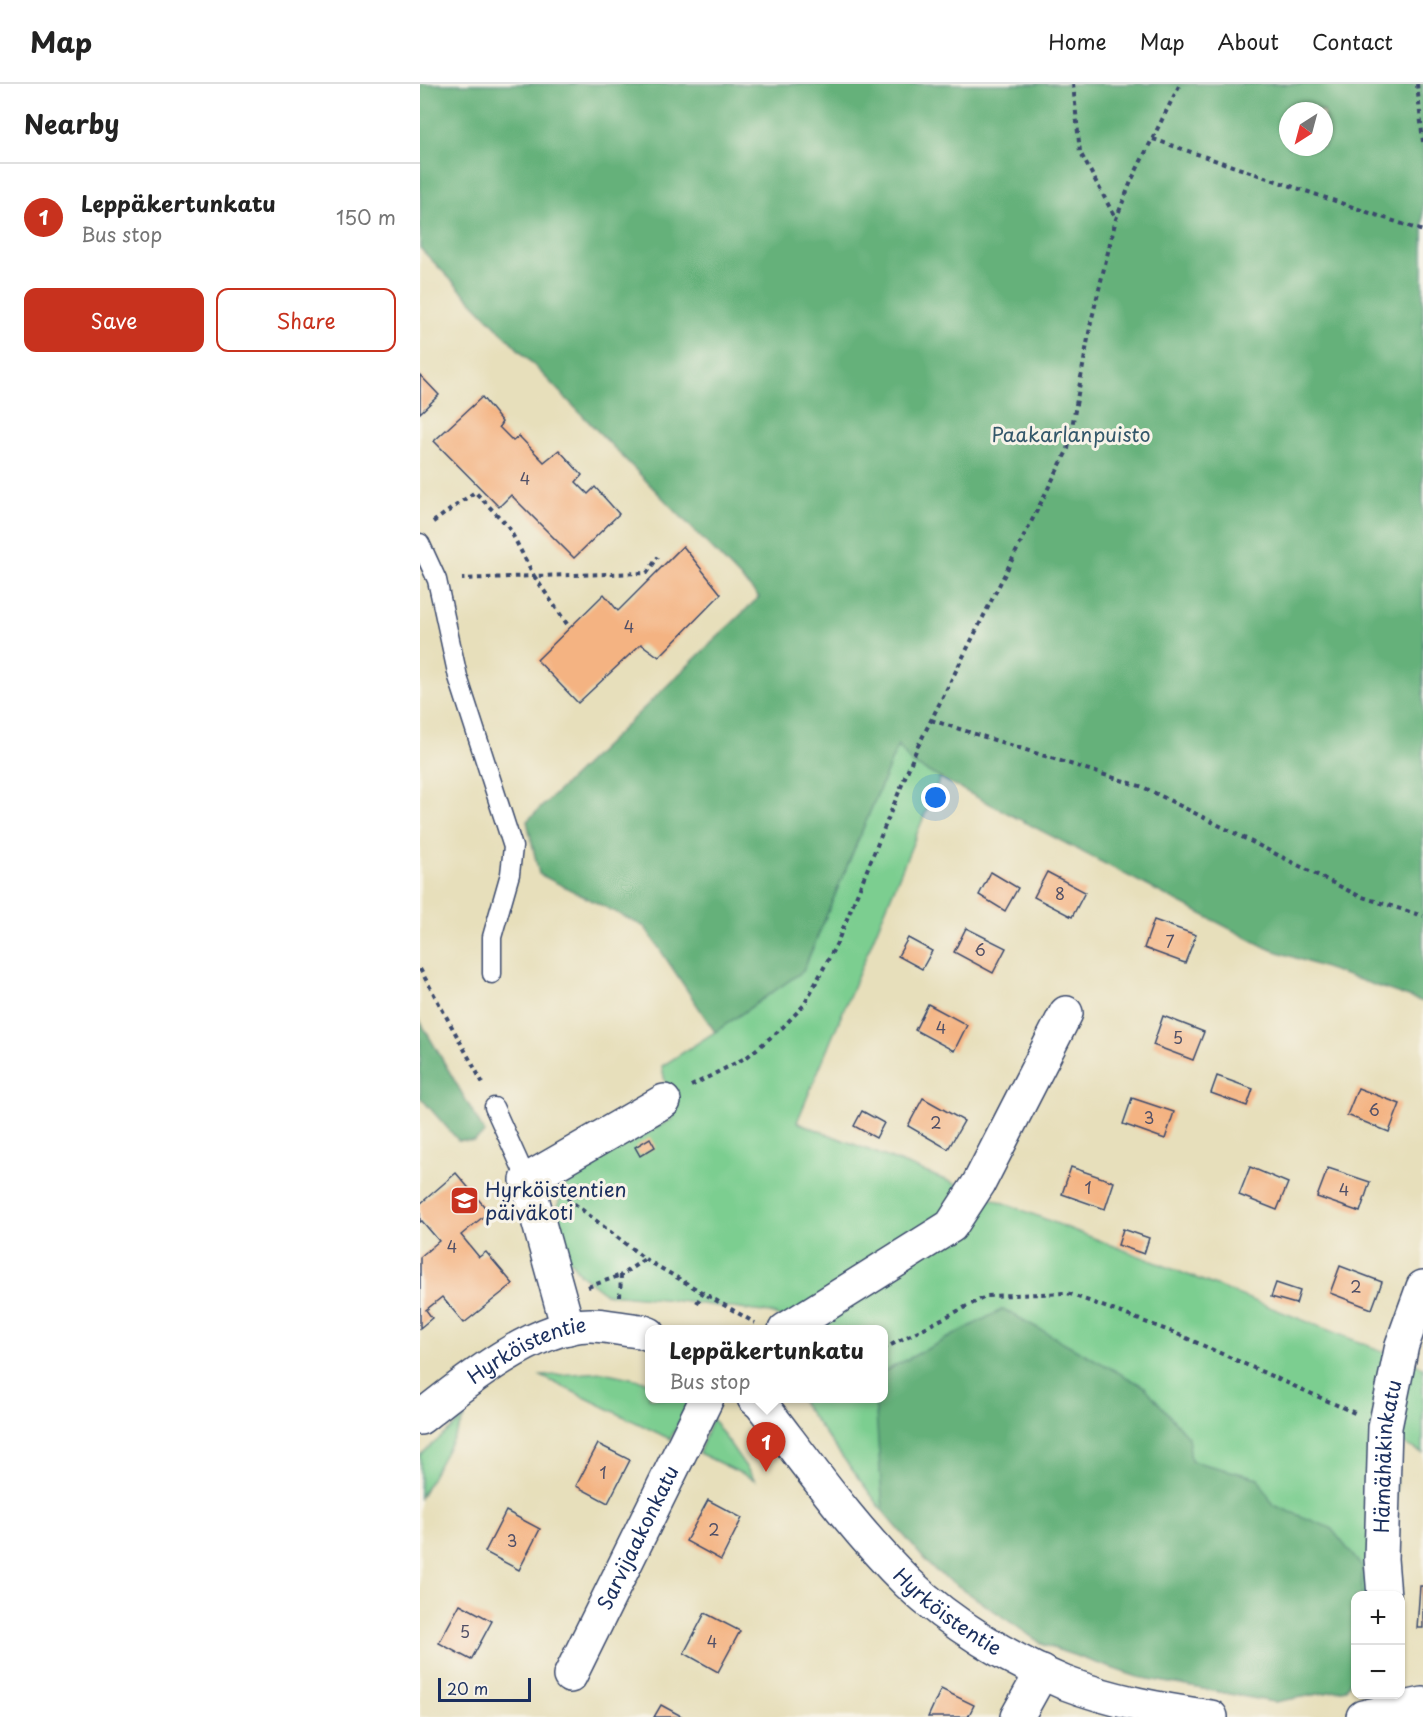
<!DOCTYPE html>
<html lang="en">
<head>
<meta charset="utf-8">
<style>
	:root { --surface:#fff; --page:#f2f2f2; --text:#222; --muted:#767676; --line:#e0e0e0; --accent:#c8321e }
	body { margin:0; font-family:"Playpen Sans",sans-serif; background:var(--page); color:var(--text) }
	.controls { position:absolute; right:18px; bottom:18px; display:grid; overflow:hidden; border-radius:12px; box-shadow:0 2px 4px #0004 }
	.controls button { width:54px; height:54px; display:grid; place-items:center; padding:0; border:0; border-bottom:2px solid var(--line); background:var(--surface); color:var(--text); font:30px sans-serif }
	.compass { position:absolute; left:859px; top:18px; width:54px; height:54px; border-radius:50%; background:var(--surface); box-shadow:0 2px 4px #0004; rotate:216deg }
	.scale { position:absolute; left:18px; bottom:15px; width:93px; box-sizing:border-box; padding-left:6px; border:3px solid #1b2f5e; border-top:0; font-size:16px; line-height:21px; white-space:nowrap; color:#1b2f5e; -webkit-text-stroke:4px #f7f3e8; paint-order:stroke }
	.you { position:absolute; left:516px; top:714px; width:21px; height:21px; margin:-15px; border:4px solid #fff; border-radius:50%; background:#1a73e8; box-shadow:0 0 0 9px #1a73e833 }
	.badge { display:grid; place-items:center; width:39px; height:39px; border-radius:50%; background:var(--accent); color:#fff; font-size:20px; font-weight:700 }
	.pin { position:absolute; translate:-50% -50px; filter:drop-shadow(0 2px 3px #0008) }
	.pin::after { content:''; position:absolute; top:32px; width:21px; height:18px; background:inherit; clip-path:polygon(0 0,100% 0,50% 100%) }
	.popup { position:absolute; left:225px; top:1241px; width:243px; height:78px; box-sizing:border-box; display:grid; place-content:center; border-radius:12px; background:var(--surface); filter:drop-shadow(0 2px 4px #0005); font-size:20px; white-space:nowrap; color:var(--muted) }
	.popup b { font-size:22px; color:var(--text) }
	.popup::after { content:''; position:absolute; left:50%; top:100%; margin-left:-12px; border:12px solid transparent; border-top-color:var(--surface) }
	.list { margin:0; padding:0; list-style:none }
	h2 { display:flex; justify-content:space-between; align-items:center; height:78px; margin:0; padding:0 24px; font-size:26px }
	h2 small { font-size:20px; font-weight:400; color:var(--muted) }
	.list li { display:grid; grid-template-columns:39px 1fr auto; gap:18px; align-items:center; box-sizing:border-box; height:108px; padding:0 24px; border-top:2px solid var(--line) }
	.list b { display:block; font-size:22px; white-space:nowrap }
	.list p { margin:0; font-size:20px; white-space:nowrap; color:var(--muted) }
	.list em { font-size:20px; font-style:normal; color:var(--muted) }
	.actions { display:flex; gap:12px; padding:18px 24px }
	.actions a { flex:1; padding:14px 0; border:2px solid var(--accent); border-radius:12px; text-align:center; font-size:21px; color:var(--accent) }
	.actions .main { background:var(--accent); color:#fff }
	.map { position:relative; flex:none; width:1003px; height:1633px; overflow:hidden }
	header { display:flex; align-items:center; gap:36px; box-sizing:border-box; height:84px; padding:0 30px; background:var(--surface); border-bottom:2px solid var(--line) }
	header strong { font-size:28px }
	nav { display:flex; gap:33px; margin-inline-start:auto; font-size:21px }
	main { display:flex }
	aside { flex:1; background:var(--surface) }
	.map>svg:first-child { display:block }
	.green { fill:#7cce90; stroke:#4c7e77; stroke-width:1.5 }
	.forest { fill:#65b17a; stroke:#40706c; stroke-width:1.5; fill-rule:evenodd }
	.building { fill:#f4b382 }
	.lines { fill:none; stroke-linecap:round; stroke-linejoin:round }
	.service-casing { stroke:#3a496c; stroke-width:21 }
	.minor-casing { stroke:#3a496c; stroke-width:36 }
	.path { stroke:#3a496c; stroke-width:4; stroke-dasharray:4.5 4.5; stroke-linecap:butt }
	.service { stroke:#fff; stroke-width:18 }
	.minor { stroke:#fff; stroke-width:33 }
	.labels { text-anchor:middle; stroke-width:6; stroke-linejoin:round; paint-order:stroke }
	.number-label { font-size:16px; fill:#515067 }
	.park-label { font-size:20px; fill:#33576a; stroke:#f7f3e8 }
	.poi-label { font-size:20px; fill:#1b2f5e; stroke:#f7f3e8; text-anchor:start }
	.street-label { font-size:20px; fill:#1b2f5e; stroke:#f7f3e8 }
</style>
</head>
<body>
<header>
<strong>Map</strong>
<nav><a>Home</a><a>Map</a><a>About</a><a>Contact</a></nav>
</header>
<main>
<aside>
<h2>Nearby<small></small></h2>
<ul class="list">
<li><span class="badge">1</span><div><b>Leppäkertunkatu</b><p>Bus stop</p></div><em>150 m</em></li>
</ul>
<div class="actions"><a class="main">Save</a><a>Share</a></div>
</aside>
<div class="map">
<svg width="1003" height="1633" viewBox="0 0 1003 1633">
	<rect width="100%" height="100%" fill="#f7f3e8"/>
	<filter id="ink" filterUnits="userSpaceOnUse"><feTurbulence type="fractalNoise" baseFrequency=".0167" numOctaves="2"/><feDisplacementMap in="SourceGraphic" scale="12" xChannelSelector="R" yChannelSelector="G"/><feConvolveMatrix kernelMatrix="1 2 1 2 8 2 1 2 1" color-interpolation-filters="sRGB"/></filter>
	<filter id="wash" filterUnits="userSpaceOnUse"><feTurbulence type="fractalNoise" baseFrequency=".008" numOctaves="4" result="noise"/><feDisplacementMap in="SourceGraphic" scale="24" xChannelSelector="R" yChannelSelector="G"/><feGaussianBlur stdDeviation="1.35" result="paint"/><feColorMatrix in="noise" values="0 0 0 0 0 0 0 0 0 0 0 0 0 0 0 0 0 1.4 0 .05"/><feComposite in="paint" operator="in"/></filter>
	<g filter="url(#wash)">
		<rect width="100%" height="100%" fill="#e7dfbb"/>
		<g class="green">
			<polygon points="478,661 520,694 377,1038 1003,1283 1003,1369 974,1355 980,1511 936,1512 935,1588 926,1605 854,1618 718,1593 624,1561 512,1484 463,1427 379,1315 463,1314 463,1246 386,1245 351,1229 243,1215 186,1210 160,1190 142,1165 135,1128 145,1102 158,1085 252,1035 242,982 295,948 383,887"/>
			<polygon points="183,1288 229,1298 229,1314 264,1315 270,1320 250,1355 121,1292"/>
			<polygon points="45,1333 0,1414 0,1371"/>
			<polygon points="292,1334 335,1396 279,1369"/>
		</g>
		<g class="forest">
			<path d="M0 0H1003V918L847 864 491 679 478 661 383 887 295 948 225 843 119 790 107 737 339 513 0 164ZM868 27H904V63H868Z"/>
			<polygon points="0,937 65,1049 54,1057 38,1056 0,1013"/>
			<polygon points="583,1225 725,1303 768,1353 771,1377 838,1394 853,1421 911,1444 942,1483 942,1511 936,1512 935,1588 926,1605 854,1618 718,1593 624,1561 512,1484 463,1427 455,1315 463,1314 463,1288"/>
		</g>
		<g id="blocks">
			<g class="building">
				<polygon points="0,291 19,311 0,329"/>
				<polygon points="62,313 82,338 79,343 93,357 99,352 124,378 139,366 162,391 156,398 168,410 175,403 199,430 154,474 91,411 79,423 14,357"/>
				<polygon points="263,462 301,510 239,573 221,560 158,619 117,576 184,510 198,527"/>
				<polygon points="571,788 598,804 585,827 559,811"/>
				<polygon points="627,788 665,808 652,833 614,813"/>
				<polygon points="734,836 776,851 765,879 724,864"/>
				<polygon points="546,844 586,864 573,889 534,868"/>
				<polygon points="488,854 512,867 502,885 478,872"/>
				<polygon points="508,920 547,941 534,967 495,946"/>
				<polygon points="743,932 784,948 773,976 733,961"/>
				<polygon points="797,992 833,1005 827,1022 791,1009"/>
				<polygon points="938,1004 980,1020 969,1048 927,1031"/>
				<polygon points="503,1014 544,1037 528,1065 488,1042"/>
				<polygon points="712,1014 754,1028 745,1055 703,1040"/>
				<polygon points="442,1027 464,1039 456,1054 434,1042"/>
				<polygon points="230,1054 235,1063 220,1072 215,1063"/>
				<polygon points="651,1083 694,1098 685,1125 642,1110"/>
				<polygon points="830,1083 868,1099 857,1126 819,1111"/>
				<polygon points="908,1084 950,1098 940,1128 897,1113"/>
				<polygon points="36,1089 69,1128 41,1151 59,1173 66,1168 93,1200 44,1239 22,1213 6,1226 12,1234 0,1244 0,1173 19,1157 2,1137 0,1138 0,1120"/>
				<polygon points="703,1145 729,1154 724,1170 698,1161"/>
				<polygon points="920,1182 962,1198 952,1225 910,1209"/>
				<polygon points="856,1199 880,1207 876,1220 851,1213"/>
				<polygon points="178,1360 210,1376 188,1419 156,1402"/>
				<polygon points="288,1416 322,1434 301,1476 266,1457"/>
				<polygon points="86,1427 120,1445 99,1486 65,1468"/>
				<polygon points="1000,1502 1003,1502 1003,1544 997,1544"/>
				<polygon points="40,1520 72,1537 51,1576 19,1559"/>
				<polygon points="285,1529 320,1547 298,1588 264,1569"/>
				<polygon points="521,1605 554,1621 548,1633 508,1633"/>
				<polygon points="241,1621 263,1633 234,1633"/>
			</g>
		</g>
	</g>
	<g filter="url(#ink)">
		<use href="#blocks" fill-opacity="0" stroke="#3a496c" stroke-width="1.5"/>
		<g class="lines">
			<defs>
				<g id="service">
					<polyline points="0,459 17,496 38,593 93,763 90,790 72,853 72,890"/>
					<polyline points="74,1023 107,1096"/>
				</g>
				<g id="minor">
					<polyline points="148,1244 107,1096 244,1017"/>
					<polyline points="365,1246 531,1142 559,1099 646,929"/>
					<path id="s1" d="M334 1314 341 1320C388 1381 433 1445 488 1499 529 1539 592 1577 645 1599 692 1617 742 1626 791 1633"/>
					<path id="s2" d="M0 1334C41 1301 116 1240 171 1241 187 1241 205 1246 221 1247L229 1250"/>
					<path id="s3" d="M964 1512 961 1475 965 1343 982 1261 1003 1203"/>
					<path id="s4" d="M150 1592 287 1314"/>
					<polyline points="597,1633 622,1588"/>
					<polyline points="943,1633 1003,1620"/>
				</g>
			</defs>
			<use href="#service" class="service-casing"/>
			<use href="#minor" class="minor-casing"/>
			<g class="path">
				<polyline points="653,0 660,68 696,135"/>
				<polyline points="997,0 1003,58"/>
				<polyline points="733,55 1003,147"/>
				<polyline points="13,438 55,408 88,442 114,492 42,495"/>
				<polyline points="147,540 114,492 227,489 238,473"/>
				<polyline points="511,636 723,703 939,812 1003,832"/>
				<polyline points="0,885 65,1003"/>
				<polyline points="271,1002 327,973 362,944 384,921 417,859 497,664 648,365 671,238 696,135 712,95 760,0"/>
				<polyline points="147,1114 225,1175 335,1239"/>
				<polyline points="168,1203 201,1191"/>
				<polyline points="200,1213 201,1191 225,1175"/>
				<polyline points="277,1219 283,1209"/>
				<polyline points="463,1265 567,1212 647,1209 755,1249 937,1330"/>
			</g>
			<use href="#service" class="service"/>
			<use href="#minor" class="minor"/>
		</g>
	</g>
	<defs>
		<symbol id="school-square" viewBox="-11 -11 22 22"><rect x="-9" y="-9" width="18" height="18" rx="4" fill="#c8321e" stroke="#f7f3e8"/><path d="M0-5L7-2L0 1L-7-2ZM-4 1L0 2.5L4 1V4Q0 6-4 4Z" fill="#fff"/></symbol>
	</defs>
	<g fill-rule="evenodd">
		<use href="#school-square" x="28" y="1100" width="33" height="33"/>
	</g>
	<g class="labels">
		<g class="number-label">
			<text x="105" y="401">4</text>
			<text x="209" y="549">4</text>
			<text x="640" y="816">8</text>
			<text x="750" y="864">7</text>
			<text x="560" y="872">6</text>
			<text x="521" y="950">4</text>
			<text x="758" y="960">5</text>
			<text x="954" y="1032">6</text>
			<text x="729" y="1040">3</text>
			<text x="516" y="1045">2</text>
			<text x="668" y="1110">1</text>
			<text x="924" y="1112">4</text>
			<text x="32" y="1169">4</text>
			<text x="936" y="1209">2</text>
			<text x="183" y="1395">1</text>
			<text x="294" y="1452">2</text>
			<text x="92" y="1463">3</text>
			<text x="45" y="1554">5</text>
			<text x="292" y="1564">4</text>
		</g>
		<g class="park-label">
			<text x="651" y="358">Paakarlanpuisto</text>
		</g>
		<g class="poi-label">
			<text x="65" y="1113">Hyrköistentien<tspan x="65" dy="23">päiväkoti</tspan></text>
		</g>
		<g class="street-label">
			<text dy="7" stroke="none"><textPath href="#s2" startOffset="128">Hyrköistentie</textPath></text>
			<text dy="7" stroke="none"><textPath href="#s3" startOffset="140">Hämähäkinkatu</textPath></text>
			<text dy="7" stroke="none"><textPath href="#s4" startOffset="154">Sarvijaakonkatu</textPath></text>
			<text dy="7" stroke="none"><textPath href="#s1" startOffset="290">Hyrköistentie</textPath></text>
		</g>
	</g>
</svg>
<div class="controls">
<button>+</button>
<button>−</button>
</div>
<svg class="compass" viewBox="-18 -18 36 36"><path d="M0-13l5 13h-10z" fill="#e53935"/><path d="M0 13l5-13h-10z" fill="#767676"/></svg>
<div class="scale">20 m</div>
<div class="you"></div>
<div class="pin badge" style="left:346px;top:1388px">1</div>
<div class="popup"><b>Leppäkertunkatu</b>Bus stop</div>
</div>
</main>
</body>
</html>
